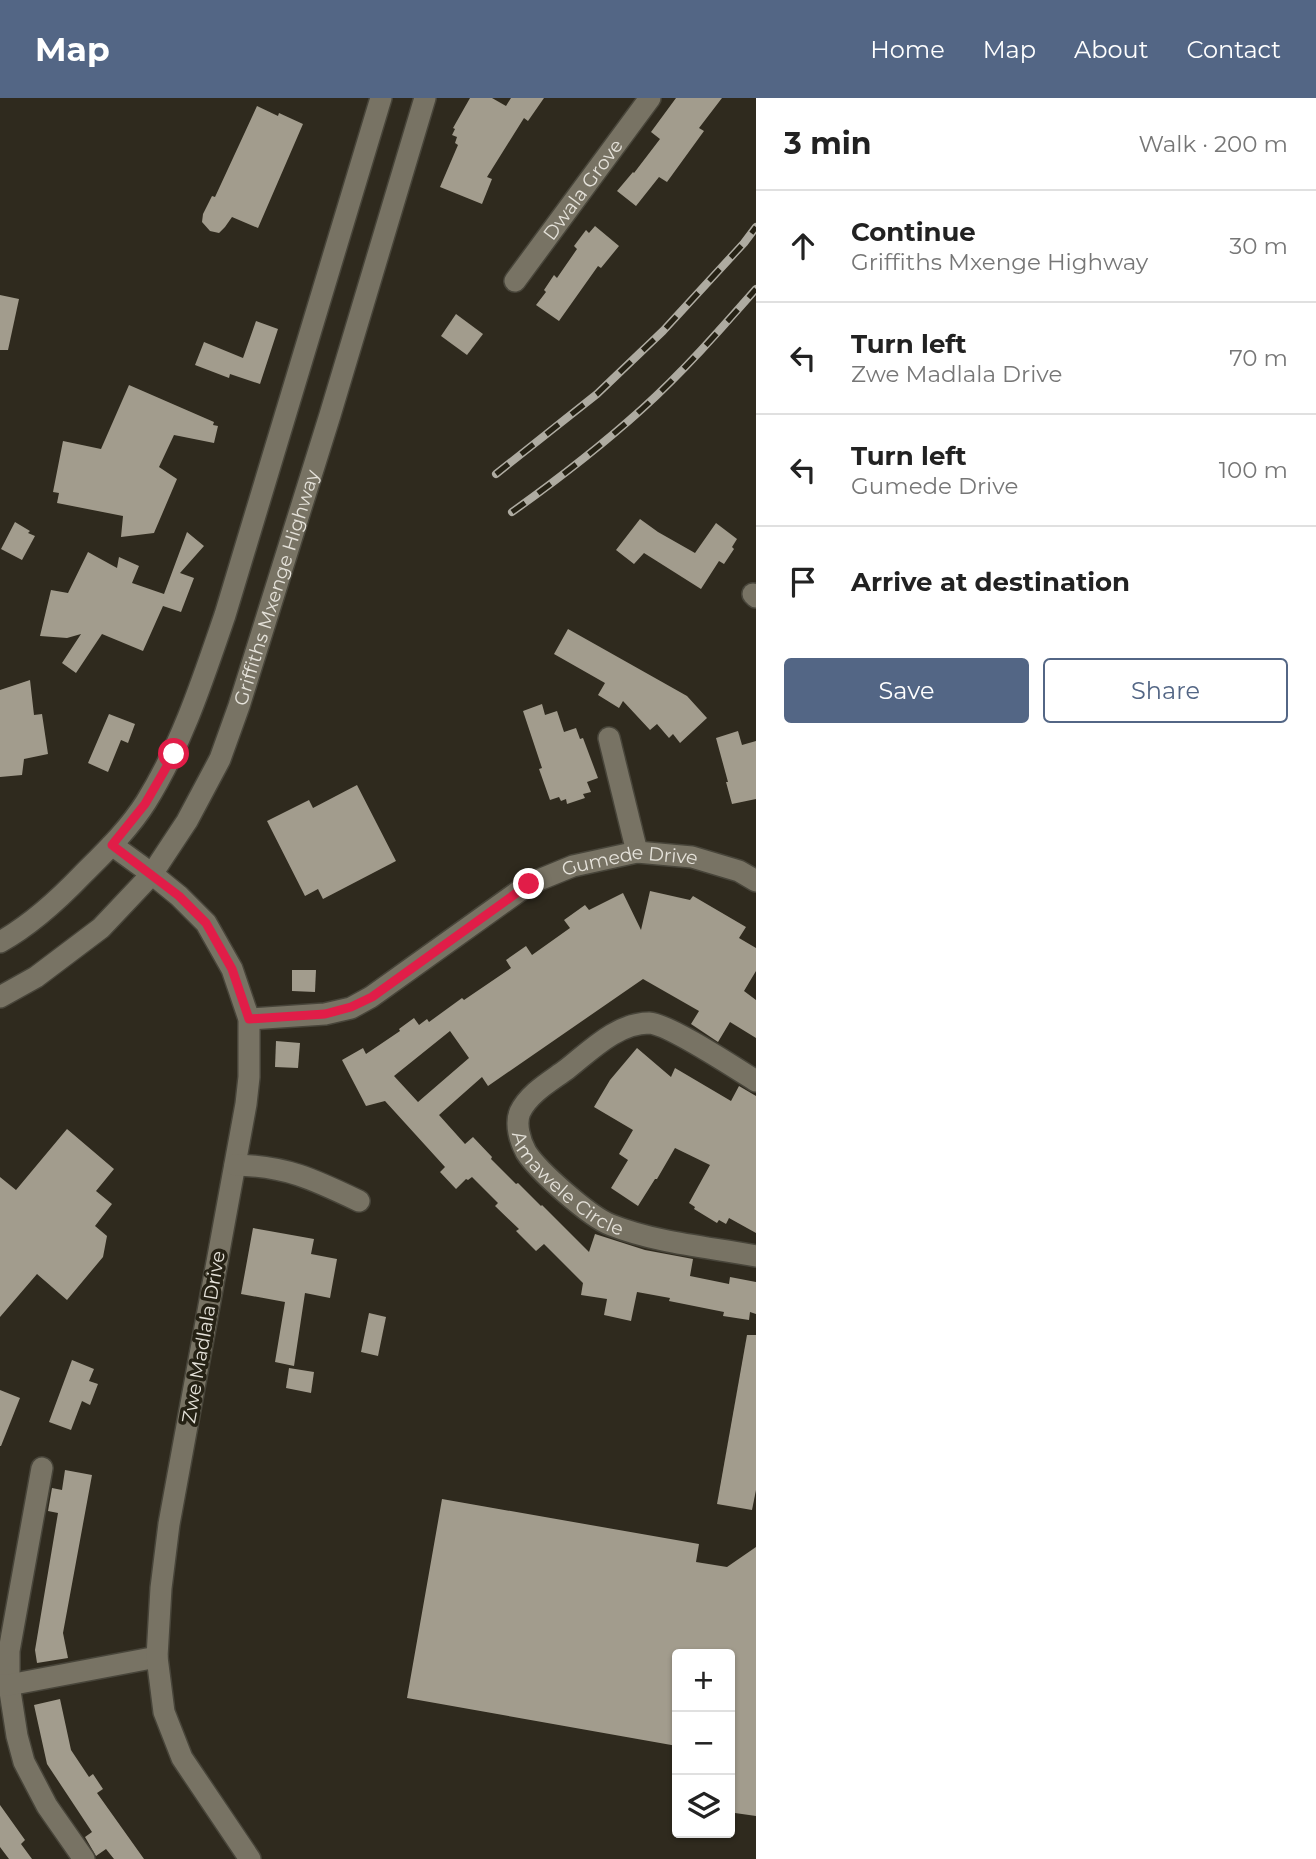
<!DOCTYPE html>
<html lang="en">
<head>
<meta charset="utf-8">
<style>
	:root { --surface:#fff; --page:#f6f6f6; --text:#222; --muted:#767676; --line:#e0e0e0; --accent:#536685 }
	body { margin:0; font-family:Montserrat,sans-serif; background:var(--page); color:var(--text) }
	.controls { position:absolute; right:21px; bottom:21px; display:grid; overflow:hidden; border-radius:7px; box-shadow:0 2px 5px #0004 }
	.controls button { width:63px; height:63px; display:grid; place-items:center; padding:0; border:0; border-bottom:2px solid var(--line); background:var(--surface); color:var(--text); font:35px sans-serif }
	.stop { position:absolute; width:21px; height:21px; margin:-16px; border:5px solid #e11d48; border-radius:50%; background:#fff }
	.stop.end { background:#e11d48; border-color:#fff; box-shadow:0 2px 7px #0008 }
	.list { margin:0; padding:0; list-style:none }
	h2 { display:flex; justify-content:space-between; align-items:center; height:91px; margin:0; padding:0 28px; font-size:30px }
	h2 small { font-size:23px; font-weight:400; color:var(--muted) }
	.list li { display:grid; grid-template-columns:46px 1fr auto; gap:21px; align-items:center; box-sizing:border-box; height:112px; padding:0 28px; border-top:2px solid var(--line) }
	.list b { display:block; font-size:26px; white-space:nowrap }
	.list p { margin:0; font-size:23px; white-space:nowrap; color:var(--muted) }
	.list em { font-size:23px; font-style:normal; color:var(--muted) }
	.actions { display:flex; gap:14px; padding:21px 28px }
	.actions a { flex:1; padding:16px 0; border:2px solid var(--accent); border-radius:7px; text-align:center; font-size:24px; color:var(--accent) }
	.actions .main { background:var(--accent); color:#fff }
	.icon { flex:none; width:38px; height:38px; fill:none; stroke:currentColor; stroke-width:2; stroke-linecap:round; stroke-linejoin:round }
	.map { position:relative; flex:none; width:756px; height:1761px; overflow:hidden }
	header { display:flex; align-items:center; gap:42px; box-sizing:border-box; height:98px; padding:0 35px; background:var(--accent); color:#fff }
	header strong { font-size:33px }
	nav { display:flex; gap:38px; margin-inline-start:auto; font-size:24px }
	main { display:flex }
	aside { flex:1; background:var(--surface) }
	.map>svg:first-child { display:block }
	.building { fill:#a29c8d; fill-rule:evenodd }
	.lines { fill:none; stroke-linecap:round; stroke-linejoin:round }
	.minor-casing { stroke:#48453a; stroke-width:24 }
	.tertiary-casing { stroke:#48453a; stroke-width:24 }
	.minor { stroke:#787364; stroke-width:21 }
	.tertiary { stroke:#787364; stroke-width:21 }
	.rail-casing { stroke:#aeaba1; stroke-width:8 }
	.rail { stroke:#252114; stroke-width:5; stroke-dasharray:16; stroke-linecap:butt }
	.route { stroke:#e11d48; stroke-width:9 }
	.labels { text-anchor:middle; stroke-width:7; stroke-linejoin:round; paint-order:stroke }
	.street-label { font-size:19px; fill:#e5e2da; stroke:#252114 }
</style>
</head>
<body>
<header>
<strong>Map</strong>
<nav><a>Home</a><a>Map</a><a>About</a><a>Contact</a></nav>
</header>
<main>
<div class="map">
<svg width="756" height="1761" viewBox="0 0 756 1761">
	<rect width="100%" height="100%" fill="#2f2a1e"/>
	<g class="building">
		<polygon points="470,0 492,0 506,8 511,0 544,0 528,23 524,20 487,79 492,81 482,106 440,89 458,47 455,45 457,39 452,37 455,31 453,30"/>
		<polygon points="676,0 722,0 699,30 704,33 667,84 659,79 636,108 617,93 633,74 634,75 660,41 651,34"/>
		<polygon points="257,8 278,18 279,15 303,26 258,130 232,119 225,129 219,135 210,133 202,124 203,116 212,98 215,99"/>
		<polygon points="595,128 619,148 601,170 598,168 559,223 536,207 546,194 544,192 554,177 557,180 577,151 574,148 586,132 589,135"/>
		<polygon points="0,197 19,201 8,252 0,252"/>
		<polygon points="456,216 483,236 467,257 441,238"/>
		<polygon points="256,223 278,231 260,286 230,276 229,280 195,267 204,244 243,260"/>
		<polygon points="129,287 214,324 213,327 218,328 214,345 174,337 159,369 177,381 154,435 121,439 123,418 57,405 59,395 53,394 63,343 101,351"/>
		<polygon points="640,421 658,434 695,455 716,425 737,441 732,449 734,451 724,466 719,463 701,491 644,455 634,466 616,452"/>
		<polygon points="15,424 30,433 28,435 35,438 22,462 1,451"/>
		<polygon points="187,434 204,448 180,475 194,480 181,514 163,508 143,553 102,536 76,575 62,565 81,536 67,540 40,538 51,492 68,495 88,454 117,470 119,459 139,468 132,485 164,496"/>
		<polygon points="568,531 687,598 707,620 680,645 673,636 669,640 657,626 650,632 623,603 619,610 598,597 605,585 554,556"/>
		<polygon points="30,582 34,617 42,616 48,656 24,661 22,677 0,679 0,592"/>
		<polygon points="542,606 545,617 557,613 564,634 576,630 580,641 583,640 598,680 587,684 591,694 583,696 585,700 567,706 566,701 561,703 559,699 550,702 539,671 542,670 523,613"/>
		<polygon points="109,616 135,626 128,645 121,642 108,674 88,665"/>
		<polygon points="738,633 742,647 756,643 756,701 732,706 726,684 728,684 716,640"/>
		<polygon points="357,687 396,763 323,801 318,791 305,798 267,723 309,702 313,710"/>
		<path d="M650 793 690 802 693 798 746 829 739 840 756 850V873L744 893 756 902V940L730 924 718 944 691 926 699 913 643 881 488 988 482 979 439 1017 465 1046 473 1039 492 1059 491 1061 516 1086 518 1085 541 1108 542 1107 589 1154 595 1136 645 1152 693 1161 690 1178 729 1186 730 1179 756 1184V1216L750 1214 749 1222 723 1218 724 1214 669 1203 670 1200 637 1194 631 1223 604 1217 607 1201 581 1197 583 1185 544 1146 536 1153 516 1133 519 1131 495 1108 498 1105 472 1079 468 1082 466 1081 456 1091 440 1074 445 1069 385 1003 366 1008 342 962 363 950 366 956 400 933 399 931 414 920 419 927 427 921 429 924 462 900 464 902 511 870 506 862 526 848 532 857 570 830 564 822 585 807 589 812 623 795 641 832ZM450 933 469 960 418 1004 394 978Z"/>
		<polygon points="292,872 316,872 315,894 292,893"/>
		<polygon points="276,943 300,945 298,970 275,969"/>
		<polygon points="637,950 671,979 675,970 731,1003 739,988 756,998 756,1135 729,1120 726,1126 719,1122 717,1125 694,1111 695,1109 689,1105 710,1067 675,1050 657,1081 655,1081 638,1108 611,1090 628,1062 619,1056 633,1032 594,1009 610,982"/>
		<polygon points="67,1031 114,1071 96,1093 112,1106 95,1128 107,1138 103,1159 67,1202 37,1176 0,1219 0,1079 16,1092"/>
		<polygon points="253,1130 314,1141 311,1156 337,1161 330,1200 305,1195 294,1268 275,1264 285,1204 241,1196"/>
		<polygon points="369,1215 386,1219 378,1258 361,1254"/>
		<polygon points="747,1237 756,1237 756,1392 752,1412 717,1406"/>
		<polygon points="72,1262 94,1271 89,1283 98,1286 90,1307 82,1303 71,1332 49,1324"/>
		<polygon points="289,1270 314,1274 311,1295 286,1290"/>
		<polygon points="0,1292 20,1300 1,1348 0,1348"/>
		<polygon points="65,1372 92,1377 63,1535 68,1560 37,1565 35,1552 58,1415 48,1413 52,1390 62,1392"/>
		<polygon points="442,1401 699,1446 696,1464 727,1469 756,1449 756,1718 735,1715 730,1706 730,1556 677,1556 677,1648 407,1600"/>
		<polygon points="60,1601 71,1652 89,1679 93,1676 103,1691 97,1695 144,1761 114,1761 106,1751 96,1758 85,1739 92,1734 47,1666 34,1607"/>
		<polygon points="0,1707 25,1742 21,1746 32,1761 9,1761 0,1749"/>
	</g>
	<g class="lines">
		<defs>
			<g id="minor">
				<path id="s1" d="M515 183 650 0"/>
				<polyline points="753,496 756,499"/>
				<polyline points="609,640 637,754"/>
				<path id="s2" d="M249 921 325 916 351 910 371 899 529 786 573 768 637 754 692 759 739 773 756 783"/>
				<path id="s3" d="M756 983C735 970 669 926 649 925 617 925 590 953 567 971 551 983 529 995 520 1014 515 1026 520 1043 526 1054 538 1073 590 1119 611 1127 657 1145 708 1149 756 1158"/>
				<polyline points="42,1370 9,1553 9,1587 17,1638 24,1664 47,1708 84,1761"/>
				<polyline points="0,1587 9,1587 157,1559"/>
			</g>
			<g id="tertiary">
				<polyline points="112,747 152,776 179,798 206,825 232,871 249,921 249,979 246,1006 169,1426 161,1490 157,1559 164,1614 182,1660 250,1761"/>
				<path d="M0 844C31 827 59 801 83 776 105 754 129 731 146 704 182 646 203 581 225 517L381 0"/>
				<path id="s4" d="M0 899 36 879 101 830 152 776 187 723 220 661 239 608 330 317 425 0"/>
				<path d="M235 1067C286 1068 313 1081 359 1103"/>
			</g>
		</defs>
		<use href="#minor" class="minor-casing"/>
		<use href="#tertiary" class="tertiary-casing"/>
		<use href="#minor" class="minor"/>
		<use href="#tertiary" class="tertiary"/>
		<defs>
			<g id="rail">
				<polyline points="496,376 597,296 663,233 744,145 756,129"/>
				<path d="M512 414C557 382 601 348 642 311 683 274 720 232 756 191"/>
			</g>
		</defs>
		<use href="#rail" class="rail-casing"/>
		<use href="#rail" class="rail"/>
	</g>
	<g class="lines">
		<polyline class="route" points="174,656 145,706 112,747 179,798 206,825 232,871 249,921 325,916 351,909 372,899 529,786"/>
	</g>
	<g class="labels">
		<g class="street-label">
			<text dy="7" stroke="none"><textPath href="#s1" startOffset="114">Dwala Grove</textPath></text>
			<text dy="7" stroke="none"><textPath href="#s4" startOffset="511">Griffiths Mxenge Highway</textPath></text>
			<text dy="7" stroke="none"><textPath href="#s2" startOffset="425">Gumede Drive</textPath></text>
			<text dy="7" stroke="none"><textPath href="#s3" startOffset="376">Amawele Circle</textPath></text>
			<text transform="translate(203 1239) rotate(-80)" y="7">Zwe Madlala Drive</text>
		</g>
	</g>
</svg>
<div class="controls">
<button>+</button>
<button>−</button>
<button><svg class="icon" aria-label="layers" viewBox="0 0 24 24"><path d="M12 4l9 5-9 5-9-5zM3 14l9 5 9-5"/></svg></button>
</div>
<div class="stop" style="left:174px;top:656px"></div>
<div class="stop end" style="left:529px;top:786px"></div>
</div>
<aside>
<h2>3 min<small>Walk · 200 m</small></h2>
<ul class="list">
<li><svg class="icon" aria-label="ahead" viewBox="0 0 24 24"><path d="M12 20V5M6 11l6-6 6 6"/></svg><div><b>Continue</b><p>Griffiths Mxenge Highway</p></div><em>30 m</em></li>
<li><svg class="icon" aria-label="left" viewBox="0 0 24 24"><path d="M17 20v-9H6M10 6l-5 5 5 5"/></svg><div><b>Turn left</b><p>Zwe Madlala Drive</p></div><em>70 m</em></li>
<li><svg class="icon" aria-label="left" viewBox="0 0 24 24"><path d="M17 20v-9H6M10 6l-5 5 5 5"/></svg><div><b>Turn left</b><p>Gumede Drive</p></div><em>100 m</em></li>
<li><svg class="icon" aria-label="arrive" viewBox="0 0 24 24"><path d="M6 21V4h12l-3 4 3 4H6"/></svg><div><b>Arrive at destination</b></div></li>
</ul>
<div class="actions"><a class="main">Save</a><a>Share</a></div>
</aside>
</main>
</body>
</html>
